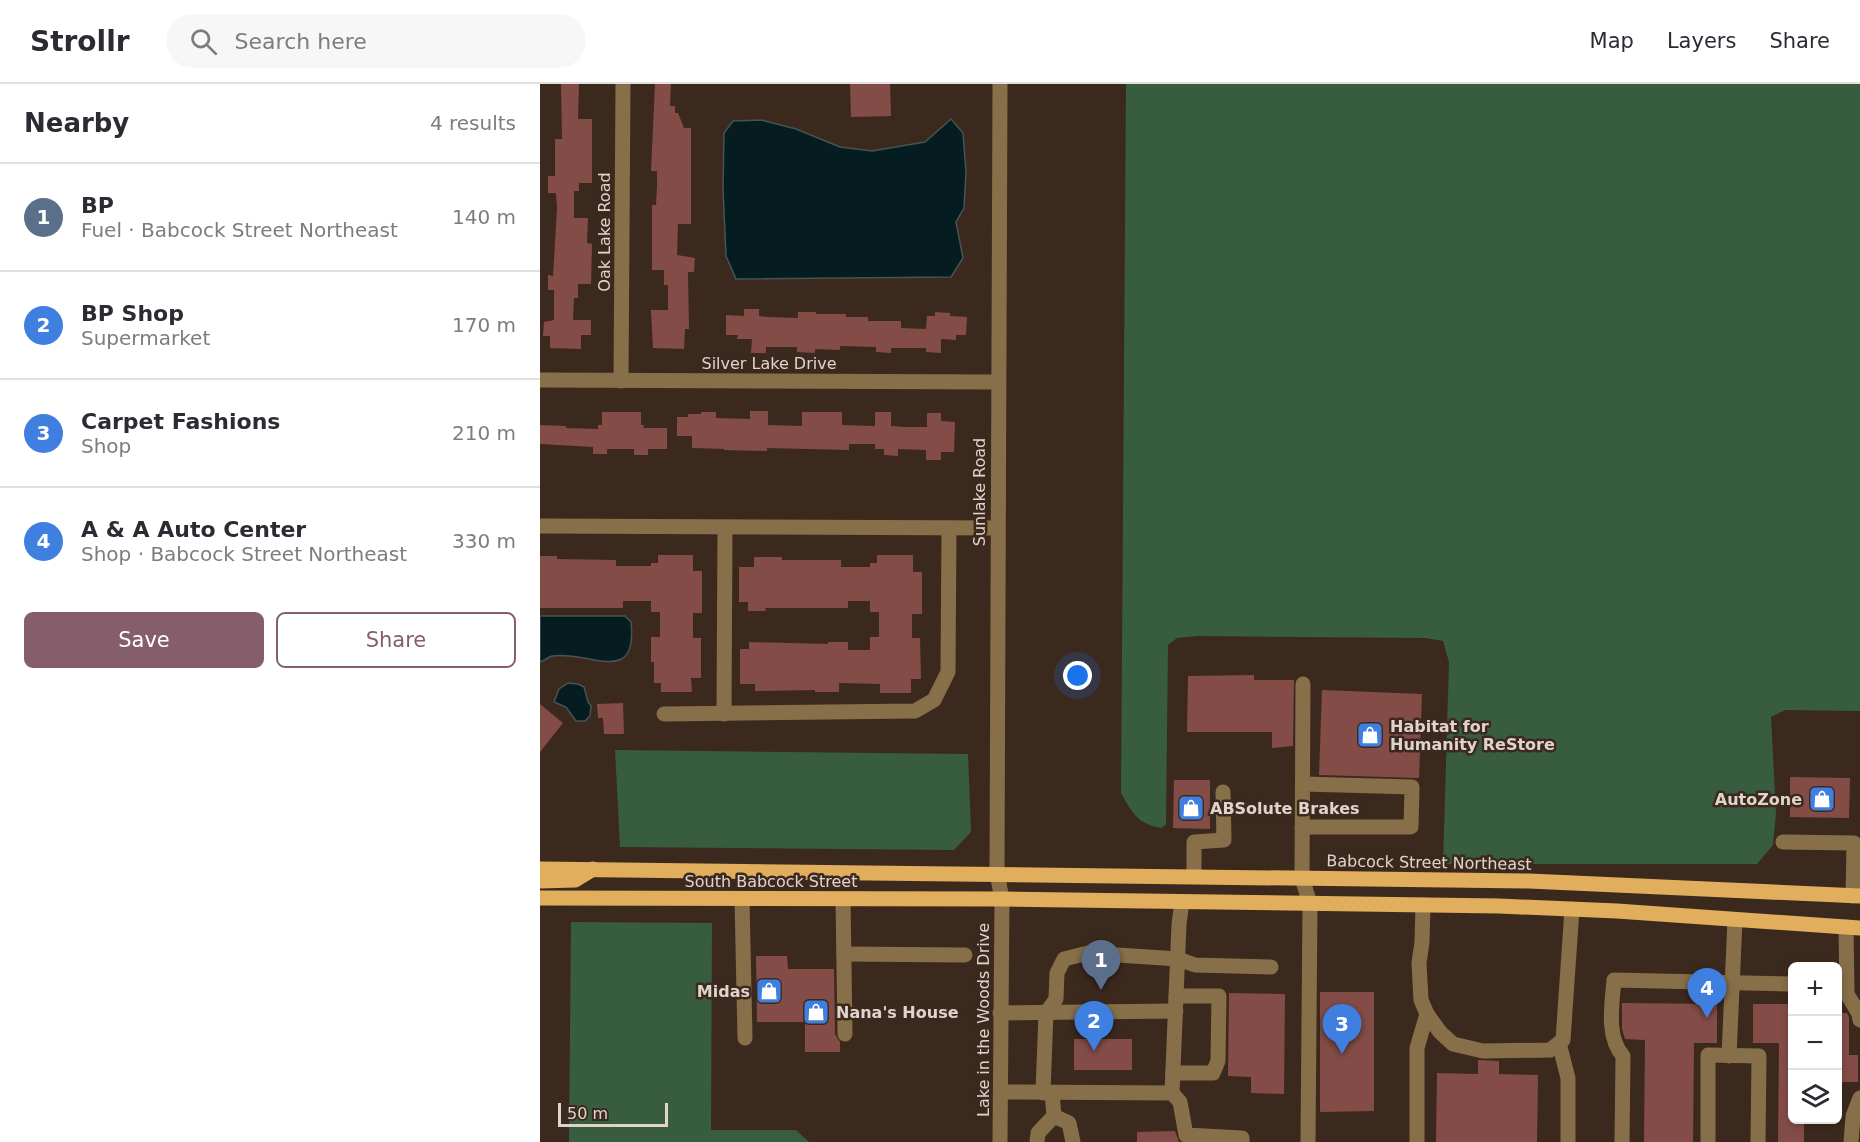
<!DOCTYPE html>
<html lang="en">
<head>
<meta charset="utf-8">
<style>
	:root { --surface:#fff; --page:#f7f7f7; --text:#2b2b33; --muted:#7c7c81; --line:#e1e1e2; --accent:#855d6b }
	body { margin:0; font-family:"DejaVu Sans",sans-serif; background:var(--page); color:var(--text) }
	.controls { position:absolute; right:18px; bottom:18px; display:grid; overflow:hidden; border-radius:9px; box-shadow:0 3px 9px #0003 }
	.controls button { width:54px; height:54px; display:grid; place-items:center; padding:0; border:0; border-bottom:2px solid var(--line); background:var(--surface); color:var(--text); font:30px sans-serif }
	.scale { position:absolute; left:18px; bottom:15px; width:110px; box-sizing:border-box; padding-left:6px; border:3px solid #e0d3cc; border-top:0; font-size:16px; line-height:21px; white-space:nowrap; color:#e0d3cc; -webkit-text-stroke:4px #3c291e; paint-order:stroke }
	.you { position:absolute; left:538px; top:592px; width:21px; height:21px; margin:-15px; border:4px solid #fff; border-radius:50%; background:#1a73e8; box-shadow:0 0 0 9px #1a73e833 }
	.badge { display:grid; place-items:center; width:39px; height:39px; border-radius:50%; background:var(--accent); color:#fff; font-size:20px; font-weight:700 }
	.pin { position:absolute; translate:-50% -50px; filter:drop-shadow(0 2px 3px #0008) }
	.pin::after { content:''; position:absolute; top:32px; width:21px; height:18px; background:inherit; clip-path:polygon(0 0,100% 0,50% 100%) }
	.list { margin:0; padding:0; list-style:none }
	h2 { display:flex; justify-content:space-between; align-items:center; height:78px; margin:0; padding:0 24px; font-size:26px }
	h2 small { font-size:20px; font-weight:400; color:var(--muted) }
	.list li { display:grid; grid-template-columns:39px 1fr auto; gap:18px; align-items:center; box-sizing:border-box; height:108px; padding:0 24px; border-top:2px solid var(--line) }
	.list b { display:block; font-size:22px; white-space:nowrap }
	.list p { margin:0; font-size:20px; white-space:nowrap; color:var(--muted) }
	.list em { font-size:20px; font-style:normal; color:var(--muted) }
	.actions { display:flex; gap:12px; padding:18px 24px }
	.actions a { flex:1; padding:14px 0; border:2px solid var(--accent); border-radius:9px; text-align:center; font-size:21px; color:var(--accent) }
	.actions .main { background:var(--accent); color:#fff }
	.icon { flex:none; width:33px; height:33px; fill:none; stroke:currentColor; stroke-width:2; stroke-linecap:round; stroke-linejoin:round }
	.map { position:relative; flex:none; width:1320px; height:1058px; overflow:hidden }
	header { display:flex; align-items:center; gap:36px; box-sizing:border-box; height:84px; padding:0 30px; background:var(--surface); border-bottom:2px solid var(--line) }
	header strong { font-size:28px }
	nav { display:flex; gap:33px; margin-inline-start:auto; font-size:21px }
	.search { width:420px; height:54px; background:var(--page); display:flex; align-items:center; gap:15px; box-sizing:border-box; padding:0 21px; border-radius:33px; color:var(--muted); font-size:22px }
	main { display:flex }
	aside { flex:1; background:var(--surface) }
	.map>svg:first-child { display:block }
	.green { fill:#375d3e }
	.water { fill:#051d20; stroke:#475454; stroke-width:1.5 }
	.building { fill:#844c47 }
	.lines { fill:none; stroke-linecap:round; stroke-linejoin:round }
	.minor { stroke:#876f49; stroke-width:15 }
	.major { stroke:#e0ae5c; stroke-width:15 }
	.labels { text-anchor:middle; stroke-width:5; stroke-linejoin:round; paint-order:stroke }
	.street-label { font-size:16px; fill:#e0d3cc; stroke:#3c291e }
	.poi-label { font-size:16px; font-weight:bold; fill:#e0d3cc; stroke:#3c291e; text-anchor:start }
</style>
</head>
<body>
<header>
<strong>Strollr</strong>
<div class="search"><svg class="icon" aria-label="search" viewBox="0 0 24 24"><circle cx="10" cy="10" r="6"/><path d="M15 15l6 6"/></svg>Search here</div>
<nav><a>Map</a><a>Layers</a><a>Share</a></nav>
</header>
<main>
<aside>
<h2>Nearby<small>4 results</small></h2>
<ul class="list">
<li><span class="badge" style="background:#5c6f8a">1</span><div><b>BP</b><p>Fuel · Babcock Street Northeast</p></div><em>140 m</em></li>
<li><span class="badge" style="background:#3f7fe0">2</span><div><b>BP Shop</b><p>Supermarket</p></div><em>170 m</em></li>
<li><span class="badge" style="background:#3f7fe0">3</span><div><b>Carpet Fashions</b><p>Shop</p></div><em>210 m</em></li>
<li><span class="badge" style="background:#3f7fe0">4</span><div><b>A &amp; A Auto Center</b><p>Shop · Babcock Street Northeast</p></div><em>330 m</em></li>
</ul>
<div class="actions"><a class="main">Save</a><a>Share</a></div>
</aside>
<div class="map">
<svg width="1320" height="1058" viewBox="0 0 1320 1058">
	<rect width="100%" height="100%" fill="#3c291e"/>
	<g class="green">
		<path d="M586 0H1320V627L1245 626 1231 633 1236 729 1233 761 1217 780H903L909 578 903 557 886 554 657 552 637 554 628 561 626 740 622 744C599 741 592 729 581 709Z"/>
		<polygon points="75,666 428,670 431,748 414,766 80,763"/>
		<polygon points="31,838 172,839 171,1046 256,1046 269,1058 29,1058"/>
	</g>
	<g class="water">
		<polygon points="411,35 423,49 426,88 424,124 416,138 423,174 411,193 196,195 186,172 183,105 184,49 193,37 221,36 256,45 300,63 332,67 385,58"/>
		<path d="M0 532H85L91 538C98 604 49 566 12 572 8 573 4 577 0 578Z"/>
		<polygon points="28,599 38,600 44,603 48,618 51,622 50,632 45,637 36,637 26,623 14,618 19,605"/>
	</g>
	<g class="building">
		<polygon points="21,0 39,0 38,35 52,35 52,99 39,99 39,107 34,107 34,134 48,134 47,159 52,160 51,200 38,200 38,214 34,214 33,236 51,236 51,251 41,251 41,265 10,264 10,252 3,252 4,238 14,236 14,206 8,206 8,191 13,192 17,124 16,109 8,109 8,92 15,92 15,55 22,55"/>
		<polygon points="115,0 131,0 130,22 135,22 135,29 138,29 144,44 151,44 151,140 138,140 137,171 155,174 154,188 148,188 149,245 145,245 144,265 113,264 111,226 128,226 128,201 124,201 124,186 112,186 112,121 116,121 117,102 117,87 111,87"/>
		<polygon points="310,0 350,0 351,32 311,33"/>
		<polygon points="204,225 219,225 219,232 227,233 258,234 258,228 276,228 276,230 306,230 306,233 328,233 328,237 361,237 361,244 386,245 387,232 395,232 395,228 410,229 410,232 427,233 426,251 416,251 416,256 401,255 401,269 386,268 386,264 351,264 351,269 336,268 336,263 300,262 300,266 275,265 275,269 257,268 257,263 226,263 226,269 211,269 212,255 197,255 198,251 186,251 186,231 204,232"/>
		<polygon points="210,327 228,327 228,341 262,342 262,328 302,328 302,341 335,342 335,328 351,328 351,342 364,343 387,343 387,329 401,329 401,337 415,338 414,368 401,368 401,376 386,376 386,366 358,365 358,372 344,371 344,365 335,365 335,360 309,360 309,366 227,364 227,367 184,366 184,365 152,364 152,352 137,352 137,333 148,333 148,330 161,330 161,328 176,328 176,334 210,335"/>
		<polygon points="62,328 101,328 101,341 104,341 103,344 127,344 127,365 108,365 108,371 94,371 94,365 67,365 67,370 53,370 53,363 0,360 0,341 26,342 26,344 58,345 58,341 62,341"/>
		<polygon points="118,471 153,471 153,487 162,487 162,529 153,529 153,554 161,554 161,594 151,594 152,608 121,608 121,599 114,599 114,578 111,578 111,553 120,553 120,528 111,528 111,517 83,517 83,524 0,524 0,472 17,472 17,475 76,476 76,482 111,482 111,479 118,479"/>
		<polygon points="337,471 373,471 373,488 382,488 382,530 372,530 372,554 380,554 381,595 371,595 371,609 340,609 340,600 299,599 299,608 275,608 275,606 215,607 215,600 200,600 200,565 209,565 209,558 288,560 288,558 308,558 308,566 330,566 330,553 339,553 339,528 330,528 330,517 308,517 308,524 225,524 226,527 208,527 208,518 199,518 199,483 214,483 214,473 242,473 242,476 301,476 301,483 330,483 330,479 337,479"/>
		<polygon points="714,591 714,596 754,596 753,662 732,664 732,648 647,648 648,592"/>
		<polygon points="782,606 882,610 879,694 779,691"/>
		<polygon points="83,619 84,650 64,650 63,634 58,634 57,620"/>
		<polygon points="0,620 23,639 0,668"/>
		<polygon points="1250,693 1310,694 1309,734 1250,733"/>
		<polygon points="634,696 670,696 670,745 633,744"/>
		<polygon points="216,872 247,872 248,885 294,885 295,950 300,958 300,968 265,968 265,938 217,938"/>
		<polygon points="780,908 834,908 834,1027 780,1028"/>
		<polygon points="689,909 745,910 744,1010 711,1009 711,993 688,992"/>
		<polygon points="1082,919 1177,920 1177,959 1154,959 1153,1058 1104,1058 1105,956 1085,955 1082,945"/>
		<polygon points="1213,920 1252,920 1252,1035 1264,1035 1264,1058 1238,1058 1239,959 1213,959"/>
		<polygon points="1298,929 1307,929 1309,933 1309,971 1318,971 1318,998 1298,998"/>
		<rect x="534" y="955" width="58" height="31"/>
		<polygon points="938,976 959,977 959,990 998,991 997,1058 896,1058 897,989 938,990"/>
		<polygon points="635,1047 639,1058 597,1058 597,1048"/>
	</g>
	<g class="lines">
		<g class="minor">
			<polyline points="460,0 457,789 462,815 460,1058"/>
			<polyline points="0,296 457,298"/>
			<polyline points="81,297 83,0"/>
			<polyline points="0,442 457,444"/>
			<polyline points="763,600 762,794 770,820 768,1057"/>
			<polyline points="124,630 375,627 394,616 408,588 409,444"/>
			<polyline points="184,630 185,443"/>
			<polyline points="762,743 871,743 872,703 763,700"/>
			<polyline points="1243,758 1314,759 1313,812"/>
			<polyline points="654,792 654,758 684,756 683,708"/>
			<polyline points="202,815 205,954"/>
			<polyline points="303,815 305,950"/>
			<polyline points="883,821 882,858 879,879 881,916 887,930 900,948 913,960 943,967 1010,966 1023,956 1032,825"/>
			<polyline points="1306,843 1307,910 1319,930 1320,936"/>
			<polyline points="304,870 425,871"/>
			<polyline points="460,929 636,927"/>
			<polyline points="1019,959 1028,994 1028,1058"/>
			<polyline points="1189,972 1195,836"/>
			<polyline points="633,989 673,989 678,977 679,912 636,912"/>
			<polyline points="461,1008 632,1009 639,840 642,818"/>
			<polyline points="503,1009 506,929 516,915 517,889 524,875 548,869 638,875 655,881 731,883"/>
			<polyline points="512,1009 514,1032 529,1039 533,1058"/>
			<polyline points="632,1009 640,1018 646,1051 702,1054 702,1058"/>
			<polyline points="497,1058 498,1049 514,1032"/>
			<polyline points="877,1058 877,964 887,930"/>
			<path d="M1082 1058 1083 972C1066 953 1072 920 1074 896L1251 900"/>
			<polyline points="1168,1058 1168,971 1219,972 1218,1058"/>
			<polyline points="1311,1058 1313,1032 1320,1014"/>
		</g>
		<g class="major">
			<polyline points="0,785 989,797 1320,812"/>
			<polyline points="0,797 35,796 53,785"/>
			<polyline points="0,814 462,815 959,822 1077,827 1320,844"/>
		</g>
	</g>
	<defs>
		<symbol id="shop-square" viewBox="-11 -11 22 22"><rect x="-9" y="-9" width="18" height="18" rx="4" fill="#3f7fe0" stroke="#3c291e"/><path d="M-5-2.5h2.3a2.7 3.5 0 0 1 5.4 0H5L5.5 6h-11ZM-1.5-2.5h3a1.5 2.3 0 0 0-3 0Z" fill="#fff"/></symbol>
	</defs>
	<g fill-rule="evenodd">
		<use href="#shop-square" x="815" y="636" width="30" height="30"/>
		<use href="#shop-square" x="1267" y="700" width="30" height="30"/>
		<use href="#shop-square" x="636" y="709" width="30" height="30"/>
		<use href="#shop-square" x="214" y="892" width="30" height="30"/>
		<use href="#shop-square" x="261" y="913" width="30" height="30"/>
	</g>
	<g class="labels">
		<g class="street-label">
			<text transform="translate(64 148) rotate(-90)" y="6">Oak Lake Road</text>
			<text x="229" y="285">Silver Lake Drive</text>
			<text transform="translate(439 408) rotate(-90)" y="6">Sunlake Road</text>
			<text transform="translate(889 778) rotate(1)" y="6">Babcock Street Northeast</text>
			<text x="231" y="803">South Babcock Street</text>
			<text transform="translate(443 936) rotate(-90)" y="6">Lake in the Woods Drive</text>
		</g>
		<g class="poi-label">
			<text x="850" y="648">Habitat for<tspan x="850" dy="18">Humanity ReStore</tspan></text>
			<text x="1262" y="721" text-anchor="end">AutoZone</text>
			<text x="670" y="730">ABSolute Brakes</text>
			<text x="210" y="913" text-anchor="end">Midas</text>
			<text x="296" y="934">Nana's House</text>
		</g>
	</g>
</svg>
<div class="controls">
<button>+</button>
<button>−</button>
<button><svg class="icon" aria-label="layers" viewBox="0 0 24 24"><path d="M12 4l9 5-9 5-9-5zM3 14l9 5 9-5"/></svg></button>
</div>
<div class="scale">50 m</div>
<div class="you"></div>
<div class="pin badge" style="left:561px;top:906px;background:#5c6f8a">1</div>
<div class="pin badge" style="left:554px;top:967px;background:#3f7fe0">2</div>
<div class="pin badge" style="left:802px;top:970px;background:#3f7fe0">3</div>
<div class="pin badge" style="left:1167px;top:934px;background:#3f7fe0">4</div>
</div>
</main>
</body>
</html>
